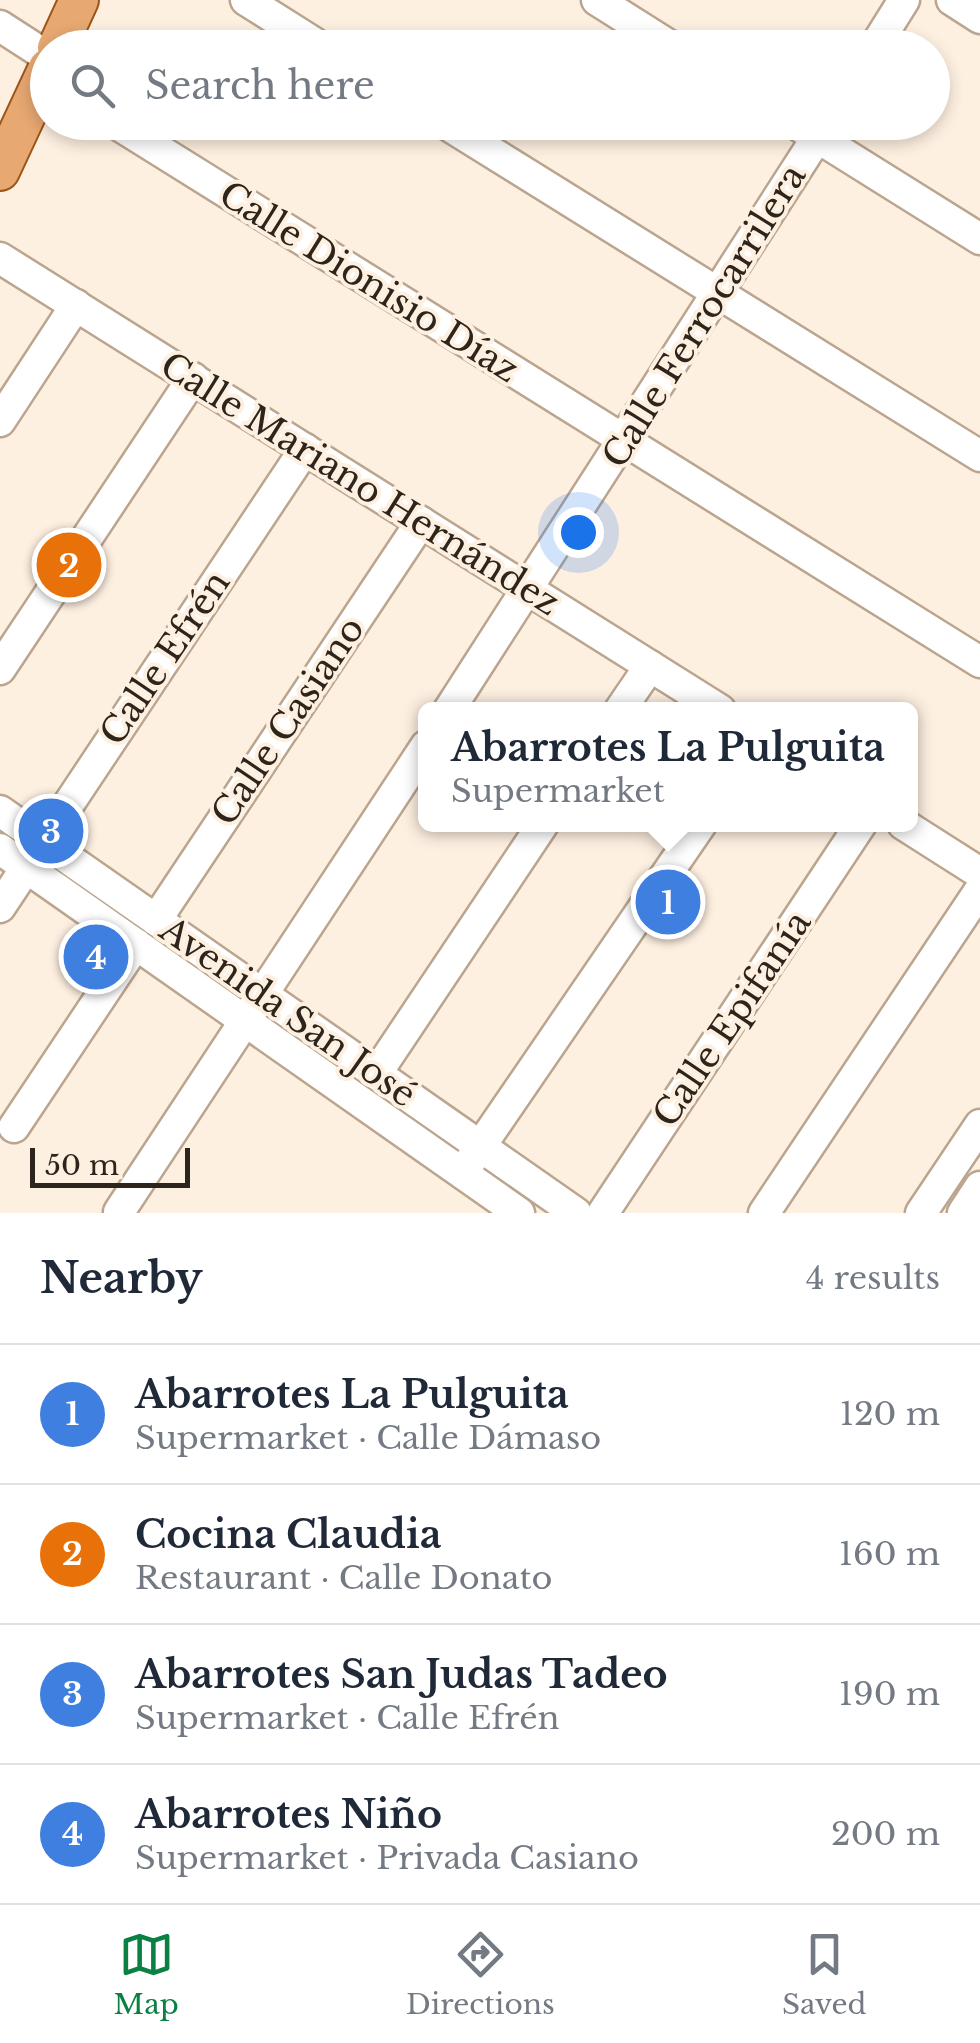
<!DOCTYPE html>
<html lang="en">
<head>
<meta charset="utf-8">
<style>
	:root { --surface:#fff; --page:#f6f6f7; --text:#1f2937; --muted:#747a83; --line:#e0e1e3; --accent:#0b8043 }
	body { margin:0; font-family:"Libre Baskerville",serif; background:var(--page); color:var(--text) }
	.scale { position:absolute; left:30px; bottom:25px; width:160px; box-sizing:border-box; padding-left:10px; border:5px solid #2d251c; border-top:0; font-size:28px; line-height:35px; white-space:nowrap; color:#2d251c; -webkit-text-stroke:8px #fef0e1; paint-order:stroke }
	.you { position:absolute; left:578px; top:532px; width:35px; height:35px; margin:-25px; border:8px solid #fff; border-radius:50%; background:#1a73e8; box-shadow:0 0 0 15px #1a73e833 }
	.badge { display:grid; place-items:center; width:65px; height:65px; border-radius:50%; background:var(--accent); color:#fff; font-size:32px; font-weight:700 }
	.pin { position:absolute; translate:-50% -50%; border:5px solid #fff; box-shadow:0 2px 10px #0006 }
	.popup { position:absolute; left:418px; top:702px; width:500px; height:130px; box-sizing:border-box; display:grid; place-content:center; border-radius:15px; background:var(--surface); filter:drop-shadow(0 2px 8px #0005); font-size:32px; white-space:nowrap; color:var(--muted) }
	.popup b { font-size:38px; color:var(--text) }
	.popup::after { content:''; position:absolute; left:50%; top:100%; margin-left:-20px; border:20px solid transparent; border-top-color:var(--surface) }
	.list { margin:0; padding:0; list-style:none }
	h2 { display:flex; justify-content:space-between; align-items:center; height:130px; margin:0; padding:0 40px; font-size:42px }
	h2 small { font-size:32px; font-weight:400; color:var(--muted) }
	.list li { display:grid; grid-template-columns:65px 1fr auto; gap:30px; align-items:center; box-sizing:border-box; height:140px; padding:0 40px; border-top:2px solid var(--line) }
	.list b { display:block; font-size:38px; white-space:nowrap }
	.list p { margin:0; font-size:32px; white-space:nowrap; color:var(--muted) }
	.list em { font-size:32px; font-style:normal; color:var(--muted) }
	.icon { flex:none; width:55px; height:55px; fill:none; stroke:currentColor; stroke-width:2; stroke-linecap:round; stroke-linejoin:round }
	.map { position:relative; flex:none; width:980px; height:1213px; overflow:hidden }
	.search { position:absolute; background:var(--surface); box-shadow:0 5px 15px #0003; left:30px; right:30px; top:30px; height:110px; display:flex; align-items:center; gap:25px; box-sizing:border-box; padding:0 35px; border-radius:55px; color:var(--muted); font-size:38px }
	.sheet { height:690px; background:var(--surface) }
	nav { display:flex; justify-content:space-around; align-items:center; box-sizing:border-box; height:140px; border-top:2px solid var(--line); background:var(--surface); font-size:28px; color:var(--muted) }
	nav a { display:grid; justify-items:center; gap:5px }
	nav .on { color:var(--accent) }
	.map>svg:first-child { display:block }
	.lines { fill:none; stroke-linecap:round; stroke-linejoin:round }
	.minor-casing { stroke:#bba58e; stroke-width:35 }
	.major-casing { stroke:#9c5417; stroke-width:42 }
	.minor { stroke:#fff; stroke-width:30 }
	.major { stroke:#e7a872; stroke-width:38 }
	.labels { text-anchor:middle; stroke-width:8; stroke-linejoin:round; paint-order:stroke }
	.street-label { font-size:35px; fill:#2d251c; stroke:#fef0e1 }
</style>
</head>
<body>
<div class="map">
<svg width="980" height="1213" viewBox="0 0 980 1213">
	<rect width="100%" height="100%" fill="#fef0e1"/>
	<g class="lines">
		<defs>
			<g id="minor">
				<polyline points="246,0 322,48"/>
				<polyline points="597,0 673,48"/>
				<polyline points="952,0 980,18"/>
				<polyline points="0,26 48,57"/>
				<polyline points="874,48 904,0"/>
				<polyline points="114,122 980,662"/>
				<polyline points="443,122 980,456"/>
				<polyline points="793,122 980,239"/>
				<polyline points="0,258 720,710"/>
				<polyline points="0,421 76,305"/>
				<polyline points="0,669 193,378"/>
				<polyline points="449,710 827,122"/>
				<polyline points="620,710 650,666"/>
				<polyline points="0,811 576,1213"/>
				<polyline points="903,824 980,873"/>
				<polyline points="0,849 519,1213"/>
				<polyline points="0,907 305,449"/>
				<polyline points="156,920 421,522"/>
				<polyline points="376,1074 543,824"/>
				<polyline points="14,1127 136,944"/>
				<polyline points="471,1160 701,824"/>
				<polyline points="119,1212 426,746"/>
				<polyline points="603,1213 861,824"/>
				<polyline points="764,1213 980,890"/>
				<polyline points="921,1213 980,1125"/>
				<polyline points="963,1213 980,1187"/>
			</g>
			<g id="major">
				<polyline points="57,48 79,0"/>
				<polyline points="0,171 48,68"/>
			</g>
		</defs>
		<use href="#minor" class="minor-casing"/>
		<use href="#major" class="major-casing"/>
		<use href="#minor" class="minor"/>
		<use href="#major" class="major"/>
	</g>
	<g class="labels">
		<g class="street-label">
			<text transform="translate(369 282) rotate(32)" y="12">Calle Dionisio Díaz</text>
			<text transform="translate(704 316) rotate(-58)" y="12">Calle Ferrocarrilera</text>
			<text transform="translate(360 484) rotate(32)" y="12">Calle Mariano Hernández</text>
			<text transform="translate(165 658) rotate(-56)" y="12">Calle Efrén</text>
			<text transform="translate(288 721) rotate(-56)" y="12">Calle Casiano</text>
			<text transform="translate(288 1012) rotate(35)" y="12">Avenida San José</text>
			<text transform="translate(732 1019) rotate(-56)" y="12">Calle Epifanía</text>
		</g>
	</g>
</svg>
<div class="scale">50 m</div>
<div class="you"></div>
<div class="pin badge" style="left:668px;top:902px;background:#3f7fe0">1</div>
<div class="popup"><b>Abarrotes La Pulguita</b>Supermarket</div>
<div class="pin badge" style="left:69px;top:565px;background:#e8710a">2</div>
<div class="pin badge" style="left:51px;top:831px;background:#3f7fe0">3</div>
<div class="pin badge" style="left:96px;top:957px;background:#3f7fe0">4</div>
<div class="search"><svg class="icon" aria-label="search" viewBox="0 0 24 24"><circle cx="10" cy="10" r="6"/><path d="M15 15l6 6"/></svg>Search here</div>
</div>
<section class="sheet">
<h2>Nearby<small>4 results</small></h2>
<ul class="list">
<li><span class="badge" style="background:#3f7fe0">1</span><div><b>Abarrotes La Pulguita</b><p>Supermarket · Calle Dámaso</p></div><em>120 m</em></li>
<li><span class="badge" style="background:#e8710a">2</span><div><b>Cocina Claudia</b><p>Restaurant · Calle Donato</p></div><em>160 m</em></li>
<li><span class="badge" style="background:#3f7fe0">3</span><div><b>Abarrotes San Judas Tadeo</b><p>Supermarket · Calle Efrén</p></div><em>190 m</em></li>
<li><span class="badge" style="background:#3f7fe0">4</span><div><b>Abarrotes Niño</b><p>Supermarket · Privada Casiano</p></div><em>200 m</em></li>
</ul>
</section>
<nav>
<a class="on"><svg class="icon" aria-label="map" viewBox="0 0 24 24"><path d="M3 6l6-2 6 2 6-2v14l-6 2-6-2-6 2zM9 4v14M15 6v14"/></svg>Map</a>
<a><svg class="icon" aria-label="directions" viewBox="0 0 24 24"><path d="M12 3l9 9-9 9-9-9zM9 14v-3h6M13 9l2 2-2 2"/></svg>Directions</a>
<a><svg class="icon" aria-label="saved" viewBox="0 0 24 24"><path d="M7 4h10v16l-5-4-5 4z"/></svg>Saved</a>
</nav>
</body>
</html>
